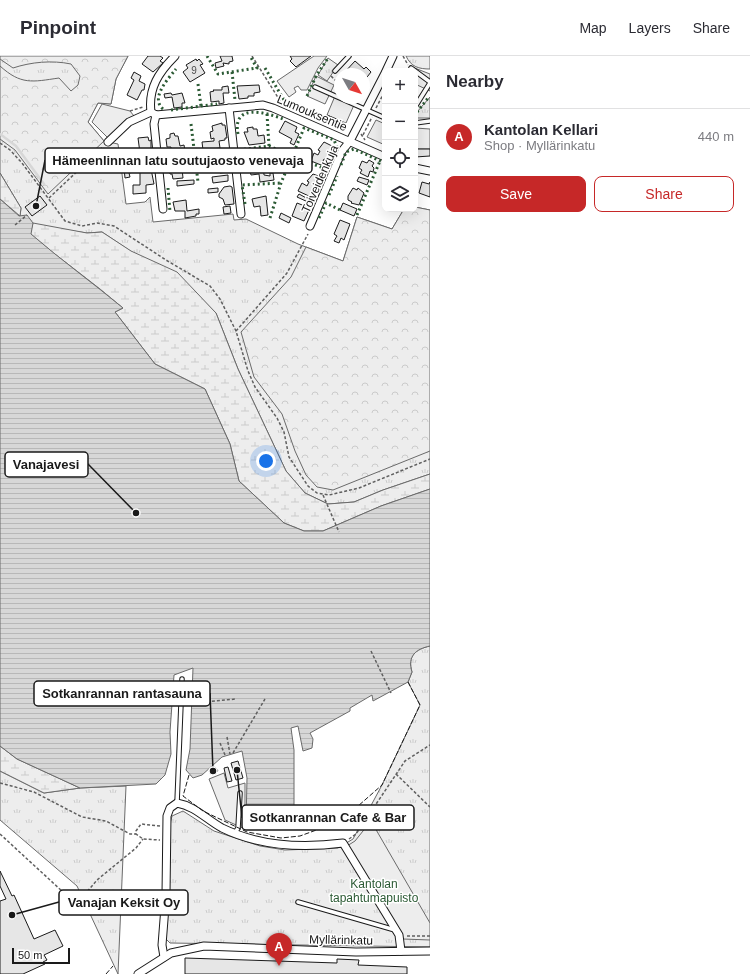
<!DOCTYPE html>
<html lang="en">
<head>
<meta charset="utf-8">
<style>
	:root { --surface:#fff; --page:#f7f7f7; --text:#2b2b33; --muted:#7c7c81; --line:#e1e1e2; --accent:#c62828 }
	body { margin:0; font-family:Helvetica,sans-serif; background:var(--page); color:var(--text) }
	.controls { position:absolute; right:12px; top:12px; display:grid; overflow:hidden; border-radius:8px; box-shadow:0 4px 16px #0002 }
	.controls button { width:36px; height:36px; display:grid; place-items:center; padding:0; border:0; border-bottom:1px solid var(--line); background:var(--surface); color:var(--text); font:20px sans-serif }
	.compass { position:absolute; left:334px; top:12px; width:36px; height:36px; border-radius:50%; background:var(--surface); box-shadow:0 4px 16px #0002; rotate:129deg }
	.scale { position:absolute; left:12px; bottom:10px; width:58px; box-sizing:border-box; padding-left:4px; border:2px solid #1a1a1a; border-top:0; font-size:11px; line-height:14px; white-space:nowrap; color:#1a1a1a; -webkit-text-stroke:3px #fff; paint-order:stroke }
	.you { position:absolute; left:266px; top:405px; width:14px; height:14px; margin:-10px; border:3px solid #fff; border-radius:50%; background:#1a73e8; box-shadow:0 0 0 6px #1a73e833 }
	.badge { display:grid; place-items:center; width:26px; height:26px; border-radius:50%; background:var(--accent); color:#fff; font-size:13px; font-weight:700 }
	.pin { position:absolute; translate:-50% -33px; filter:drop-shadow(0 1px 2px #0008) }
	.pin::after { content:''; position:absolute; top:21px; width:14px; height:12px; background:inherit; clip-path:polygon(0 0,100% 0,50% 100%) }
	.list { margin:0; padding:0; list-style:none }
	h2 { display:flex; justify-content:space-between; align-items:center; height:52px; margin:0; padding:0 16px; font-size:17px }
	h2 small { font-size:13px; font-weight:400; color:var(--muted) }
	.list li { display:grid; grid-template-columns:26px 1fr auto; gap:12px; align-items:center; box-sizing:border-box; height:56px; padding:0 16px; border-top:1px solid var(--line) }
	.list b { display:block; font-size:15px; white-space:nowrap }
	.list p { margin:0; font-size:13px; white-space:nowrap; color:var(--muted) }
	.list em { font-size:13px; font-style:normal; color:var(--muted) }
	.actions { display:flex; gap:8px; padding:12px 16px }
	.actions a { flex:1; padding:9px 0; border:1px solid var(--accent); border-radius:8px; text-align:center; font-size:14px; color:var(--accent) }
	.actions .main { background:var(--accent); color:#fff }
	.icon { flex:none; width:22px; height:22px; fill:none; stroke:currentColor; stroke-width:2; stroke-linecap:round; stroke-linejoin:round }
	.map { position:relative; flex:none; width:430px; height:918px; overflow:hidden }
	header { display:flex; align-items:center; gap:24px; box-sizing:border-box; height:56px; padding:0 20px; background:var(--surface); border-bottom:1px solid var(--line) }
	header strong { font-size:19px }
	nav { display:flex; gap:22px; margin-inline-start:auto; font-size:14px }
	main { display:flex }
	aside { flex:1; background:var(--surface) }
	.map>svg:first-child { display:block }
	.grass { fill:url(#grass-tufts); stroke:#6a6a6a }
	.forest { fill:url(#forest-crowns); stroke:#6a6a6a }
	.wetland { fill:url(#wetland-marsh); stroke:#6a6a6a }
	.built { fill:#ededed; stroke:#6a6a6a }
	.water { fill:url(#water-rules); stroke:#6a6a6a }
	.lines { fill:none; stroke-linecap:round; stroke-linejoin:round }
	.stream { stroke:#d7d7d7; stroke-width:2.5 }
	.building { fill:#e6e6e6; stroke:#1a1a1a }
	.service-casing { stroke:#1a1a1a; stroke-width:5.5 }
	.minor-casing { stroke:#1a1a1a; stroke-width:9 }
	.path { stroke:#5f5f5f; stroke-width:1.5; stroke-dasharray:3 2; stroke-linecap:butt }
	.service { stroke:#fff; stroke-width:3.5 }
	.minor { stroke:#fff; stroke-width:7 }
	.hedge { stroke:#2b5a34; stroke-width:3; stroke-dasharray:2 3; stroke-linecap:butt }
	.fence { stroke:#1a1a1a; stroke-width:1; stroke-dasharray:5 2; stroke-linecap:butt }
	.labels { text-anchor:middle; stroke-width:3; stroke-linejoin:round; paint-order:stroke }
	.number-label { font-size:10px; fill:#4d4d4d }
	.street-label { font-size:12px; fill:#1a1a1a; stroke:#fff }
	.park-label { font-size:12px; fill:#2b5a34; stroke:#fff }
	.leader { fill:none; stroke:#1a1a1a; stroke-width:1.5 }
	.callout-dot { fill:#1a1a1a; stroke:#fff; stroke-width:1.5 }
	.callout { fill:#fff; stroke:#1a1a1a; stroke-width:1.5 }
	.callout-label { font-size:13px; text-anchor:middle; font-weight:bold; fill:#1a1a1a }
</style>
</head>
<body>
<header>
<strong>Pinpoint</strong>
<nav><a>Map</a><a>Layers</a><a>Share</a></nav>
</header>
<main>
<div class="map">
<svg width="430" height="918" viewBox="0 0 430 918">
	<defs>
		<pattern id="grass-tufts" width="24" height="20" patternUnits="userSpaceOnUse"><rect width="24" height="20" fill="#ededed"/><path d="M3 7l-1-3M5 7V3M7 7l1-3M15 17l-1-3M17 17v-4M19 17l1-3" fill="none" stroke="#cbcbcb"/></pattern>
		<pattern id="forest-crowns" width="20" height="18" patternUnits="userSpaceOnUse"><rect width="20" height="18" fill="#ededed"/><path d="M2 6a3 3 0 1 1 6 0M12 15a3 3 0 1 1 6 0" fill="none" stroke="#cbcbcb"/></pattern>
		<pattern id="wetland-marsh" width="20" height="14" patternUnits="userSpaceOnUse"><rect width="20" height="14" fill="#ededed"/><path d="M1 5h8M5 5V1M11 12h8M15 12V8" fill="none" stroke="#cbcbcb"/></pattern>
		<pattern id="water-rules" width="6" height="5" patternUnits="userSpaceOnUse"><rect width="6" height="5" fill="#d7d7d7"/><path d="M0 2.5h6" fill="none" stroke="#b8b8b8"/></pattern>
	</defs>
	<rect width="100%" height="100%" fill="#fff"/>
	<g class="grass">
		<polygon points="0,0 128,0 116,23 111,48 98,47 88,66 104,85 118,88 126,148 145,146 150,141 153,166 233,158 234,164 246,163 298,188 343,205 357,161 392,173 404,153 415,153 415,151 430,154 430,418 383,434 354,446 328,448 305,437 286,415 238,313 216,257 201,242 102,176 87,177 33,169 20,160 21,152 0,117"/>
		<path d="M406 0H430V13C419 13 411 11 406 0Z"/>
		<polygon points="328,2 338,9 327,25 318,19"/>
		<polygon points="430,41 430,62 417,62 417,56"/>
		<path d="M430 590V891L170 887 166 883 167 781 172 760 183 755 214 775 260 790 285 794 338 792 353 783 382 729 420 649 408 626 412 616C407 600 416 593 430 590Z"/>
		<polygon points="0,715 44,737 80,732 126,730 118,918 77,830 0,764"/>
	</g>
	<g class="forest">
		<path d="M0 0H128L116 23 111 48 98 47 88 66 104 85 48 138 15 94 0 83V10C21 29 32 26 59 22L71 35 78 29 80 20 71 8C52 4 31 6 13 12L0 3Z"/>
		<polygon points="415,151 430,154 430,395 333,434 317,431 306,419 295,395 282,358 254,321 241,276 291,221 306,191 343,205 357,161 392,173 404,153 415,153"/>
	</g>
	<g class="wetland">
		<polygon points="0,117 21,152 20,160 0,143"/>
		<path d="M33 167 87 177 102 176 131 195 177 216 216 257 238 313 286 415 305 437 328 448 354 446 383 434 430 418V433L381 450 323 475H304L284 467 239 425 230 388 205 333 155 308 115 256 123 252C93 226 61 204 30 178Z"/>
		<polygon points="0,690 17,703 80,732 44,737 0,715"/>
	</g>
	<g class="built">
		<polygon points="314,0 327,0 318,12 307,34 301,34 298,30 294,32 296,36 289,41 277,25"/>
		<polygon points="412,11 430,18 430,35 415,28 415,15 409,15"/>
		<polygon points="316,20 334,29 325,48 307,40"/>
		<polygon points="335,40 354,49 346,67 327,59"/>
		<polygon points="102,48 130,55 134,60 125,65 108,82 92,66"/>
		<polygon points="376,64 385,68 385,89 367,81"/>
		<polygon points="415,72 430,73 430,93 415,93"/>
		<polygon points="224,717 228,732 245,727 245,773 225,764 209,723"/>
		<polygon points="371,765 430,867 430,884 403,883 347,790 355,785"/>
	</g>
	<path class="water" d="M0 143 19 160 27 159 33 167 31 178C61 204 93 227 123 252L115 256 155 308 205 333 230 388 239 425 284 467 304 475H323L381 450 430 433V590C416 593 407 600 412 616L408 626 373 645 372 639 350 652V655L310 677 313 683 312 692 303 695 298 670 291 672 294 694V770L246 769 247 722 242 695 222 701 202 719 193 722 186 714 190 693 193 612 174 619 170 676 171 698 165 719 156 728 80 732 17 703 0 690Z"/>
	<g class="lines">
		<polyline class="stream" points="0,78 16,90 44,128"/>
	</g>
	<g class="building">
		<polygon points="148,0 160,0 163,2 160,5 163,7 153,16 142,8"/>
		<polygon points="220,0 232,0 233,5 229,6 229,8 223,7 224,10 216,12 215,7 222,5"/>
		<polygon points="290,0 311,0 296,11 290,5 292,3"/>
		<polygon points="196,3 197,5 199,3 203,8 200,9 205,17 190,26 183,16 188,12 186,9"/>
		<polygon points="355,5 364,13 366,11 371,16 364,25 364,18 343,18"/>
		<polygon points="134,16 141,20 139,25 145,28 144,34 142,34 137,44 127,39 134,24 131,22"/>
		<polygon points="259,29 260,36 254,37 254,40 248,40 248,42 239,43 237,30"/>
		<polygon points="228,30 229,37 223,37 224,47 219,48 219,45 211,46 210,36 214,35 213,34 222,34 222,31"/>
		<polygon points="171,37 172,39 182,37 185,47 182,47 182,51 174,52 172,41 165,42 164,38"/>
		<polygon points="327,59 343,66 341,71 325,64"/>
		<polygon points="285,65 297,71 295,76 299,78 294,89 290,87 292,83 279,76"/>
		<polygon points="222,67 222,69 225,69 227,82 225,82 225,84 219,85 220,92 203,94 202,86 214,85 214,82 211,83 210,76 213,75 212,70"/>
		<polygon points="253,71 253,73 257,73 258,80 264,79 265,87 249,89 244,76 248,76 247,72"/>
		<polygon points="174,77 175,80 178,80 180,90 184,89 185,95 178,96 178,93 171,94 171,91 167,91 166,83 170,82 170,78"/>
		<polygon points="148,81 149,85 151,84 151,95 140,97 138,82"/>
		<polygon points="324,86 334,91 328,105 324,103 321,109 311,105 314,97 318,99 320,95 318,94"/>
		<polygon points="415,93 430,93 430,100 415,101"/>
		<polygon points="228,99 231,116 220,117 219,113 216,114 216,100"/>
		<polygon points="369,104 374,107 372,110 374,112 373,116 370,115 368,121 360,117 362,114 359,112 362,105 367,107"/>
		<polygon points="177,108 178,114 182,113 183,122 173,123 172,118 170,118 169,113 173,113 172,109"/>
		<polygon points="263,108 264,119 270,120 270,117 273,117 274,124 260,126 259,118 251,119 250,115 246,115 246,112 250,112 250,109"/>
		<polygon points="133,111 134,116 129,117 130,121 125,122 124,112"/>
		<polygon points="151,113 154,128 146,129 146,137 133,138 133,129 140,129 140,114"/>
		<polygon points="313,118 324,122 318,136 314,134 311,141 298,135 302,127 307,130 309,126 307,125"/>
		<polygon points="228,119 228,125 213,127 212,121"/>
		<polygon points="359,121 369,124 367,129 357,125"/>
		<polygon points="194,124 194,128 177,130 177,125"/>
		<polygon points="422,126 429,128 430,126 430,141 419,137"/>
		<polygon points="230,130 232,131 234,148 225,149 223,143 219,141 219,138 224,131"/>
		<polygon points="218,132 218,136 208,137 208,133"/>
		<polygon points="353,132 357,134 358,132 364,137 359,149 351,147 352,146 348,144 348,140"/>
		<polygon points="299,138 310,144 308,146 297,141"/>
		<polygon points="40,140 47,149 32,160 25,151"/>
		<polygon points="266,140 268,159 261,160 260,150 254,151 252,143"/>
		<polygon points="186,144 187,155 199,153 199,158 196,158 196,160 185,162 185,155 175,155 173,146"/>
		<polygon points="297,147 310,152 304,165 292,160"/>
		<polygon points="343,147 357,153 354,160 340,154"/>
		<polygon points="230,150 231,157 224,158 223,151"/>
		<polygon points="281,157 291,162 289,167 279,162"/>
		<polygon points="340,164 350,168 344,184 341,182 339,187 334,185 337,180 334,178"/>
		<polygon points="238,705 243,722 236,724 231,707"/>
		<polygon points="215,711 218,715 212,719 209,715"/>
		<polygon points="228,711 232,725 227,726 224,712"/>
		<polygon points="0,815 12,840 14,839 34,883 55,874 63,890 44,899 47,904 43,906 45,908 23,918 0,918 0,845 6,843 0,830"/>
		<polygon points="185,902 337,907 337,903 359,904 358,909 407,911 407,918 185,918"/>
	</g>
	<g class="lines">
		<defs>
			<g id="service">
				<polyline points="411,12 430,26"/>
				<polyline points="335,15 349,0"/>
				<polyline points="315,31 385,62"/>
				<polyline points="415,51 430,27"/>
				<polyline points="415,67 430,65"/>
				<polyline points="177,747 182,623"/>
				<polyline points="235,777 238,772 240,737"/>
				<polyline points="298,846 395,874"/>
			</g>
			<g id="minor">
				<polyline points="386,15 393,0"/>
				<polyline points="229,52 241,158"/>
				<polyline points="156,59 263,49 273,52 385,101"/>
				<polyline points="156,59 154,68 163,153"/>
				<path d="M156 59 151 56C148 32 159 16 175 0"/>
				<polyline points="108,86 129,66 151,56"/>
				<polyline points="415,112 430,115"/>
				<polyline points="310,170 342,95 350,85 385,17"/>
				<path d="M164 901 162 889 166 838 167 760 170 752 177 747C195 750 207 764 222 772 259 790 304 792 343 787L399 879 401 895"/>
				<polyline points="138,918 171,897 204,890 356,896 430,895"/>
			</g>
		</defs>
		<use href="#service" class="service-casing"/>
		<use href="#minor" class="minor-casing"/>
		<g class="path">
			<polyline points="252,0 282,48"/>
			<polyline points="403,0 408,9"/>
			<polyline points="331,20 340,29"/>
			<polyline points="376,52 385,35"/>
			<polyline points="130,55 143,51"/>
			<polyline points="361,78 365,84"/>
			<polyline points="363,79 372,61"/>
			<polyline points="0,87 10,94 22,107 65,165 82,170 97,167 114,170 166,204 210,230 220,243 236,275 248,315 255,331 277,362 284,376 289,401 308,430 317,437 329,439 359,432 430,403"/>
			<polyline points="49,142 103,91"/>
			<polyline points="15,169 27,159"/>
			<polyline points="236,275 287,217 308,178"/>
			<polyline points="323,439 339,476"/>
			<polyline points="371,595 391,637"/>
			<polyline points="192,647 236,643"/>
			<polyline points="227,681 230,698"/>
			<polyline points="220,687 225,699"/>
			<polyline points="233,697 265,643"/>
			<polyline points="396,718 430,751"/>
			<polyline points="0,727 34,736 82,761 106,765 130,778 136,778"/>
			<polyline points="160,770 141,768 136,775 136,778 143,783 160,784"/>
			<polyline points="0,778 63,836 81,843 97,824 136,792 143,783"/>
			<polyline points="349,783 356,778 405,705 430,689"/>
			<polyline points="407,880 430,880"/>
		</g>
		<use href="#service" class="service"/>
		<use href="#minor" class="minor"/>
		<g class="hedge">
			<polyline points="207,0 218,18 257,12 250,0"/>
			<polyline points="265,12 287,49"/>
			<polyline points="232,16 235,44"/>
			<polyline points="198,28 201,50"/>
			<polyline points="307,40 316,20 328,2"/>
			<path d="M163 53C150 42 168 23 176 13"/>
			<polyline points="171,54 217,48"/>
			<polyline points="417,56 428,42"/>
			<polyline points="267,58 269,90"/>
			<polyline points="191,68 198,126"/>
			<path d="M238 78C232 47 265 56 283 63"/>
			<polyline points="239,94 269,90 328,114"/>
			<polyline points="164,108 162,99 195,95"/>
			<polyline points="341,109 346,96 354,93 385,107"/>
			<polyline points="168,132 170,156"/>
			<polyline points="329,139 337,120"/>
			<polyline points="245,148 242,129 281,127"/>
			<polyline points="357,159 380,105"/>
			<polyline points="270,162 281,127 304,72 334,84 337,91"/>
			<polyline points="319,162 326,147 340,154"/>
		</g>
		<g class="fence">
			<polyline points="189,719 183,740 203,755 247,776 281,782 300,780 341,765 382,729 420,649 408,626"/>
			<polyline points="106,918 113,910"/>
		</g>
	</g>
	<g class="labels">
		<g class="number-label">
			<text x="194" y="18">9</text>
		</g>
		<g class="street-label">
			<text transform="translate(312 57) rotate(23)" y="4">Lumouksentie</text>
			<text transform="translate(320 123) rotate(-66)" y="4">Toiveidenkuja</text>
			<text transform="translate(341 884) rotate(1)" y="4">Myllärinkatu</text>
		</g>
		<g class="park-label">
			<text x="374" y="832">Kantolan<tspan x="374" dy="14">tapahtumapuisto</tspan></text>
		</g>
	</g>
	<path class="leader" d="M36 150L45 104M136 457L88 408M213 715L210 637M237 714L242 762M12 859L59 846"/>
	<g class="callout-dot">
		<circle cx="36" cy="150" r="4"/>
		<circle cx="136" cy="457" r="4"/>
		<circle cx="213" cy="715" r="4"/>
		<circle cx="237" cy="714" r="4"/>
		<circle cx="12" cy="859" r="4"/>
	</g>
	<g class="callout">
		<rect x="45" y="92" width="267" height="25" rx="4"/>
		<rect x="5" y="396" width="83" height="25" rx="4"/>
		<rect x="34" y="625" width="176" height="25" rx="4"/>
		<rect x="242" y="749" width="172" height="25" rx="4"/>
		<rect x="59" y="834" width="129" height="25" rx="4"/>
	</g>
	<g class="callout-label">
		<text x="178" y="109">Hämeenlinnan latu soutujaosto venevaja</text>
		<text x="46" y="413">Vanajavesi</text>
		<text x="122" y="642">Sotkanrannan rantasauna</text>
		<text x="328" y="766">Sotkanrannan Cafe &amp; Bar</text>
		<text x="124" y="851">Vanajan Keksit Oy</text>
	</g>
</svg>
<div class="controls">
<button>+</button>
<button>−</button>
<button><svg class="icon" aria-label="locate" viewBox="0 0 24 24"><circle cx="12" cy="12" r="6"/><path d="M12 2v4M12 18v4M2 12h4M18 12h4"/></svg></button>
<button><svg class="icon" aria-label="layers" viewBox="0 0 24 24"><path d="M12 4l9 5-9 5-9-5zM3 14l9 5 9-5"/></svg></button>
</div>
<svg class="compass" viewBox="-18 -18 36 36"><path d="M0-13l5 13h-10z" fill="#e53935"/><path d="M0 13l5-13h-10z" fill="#7c7c81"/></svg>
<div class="scale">50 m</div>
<div class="you"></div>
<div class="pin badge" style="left:279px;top:910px">A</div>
</div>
<aside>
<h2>Nearby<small></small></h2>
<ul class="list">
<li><span class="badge">A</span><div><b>Kantolan Kellari</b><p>Shop · Myllärinkatu</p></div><em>440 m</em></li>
</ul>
<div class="actions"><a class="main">Save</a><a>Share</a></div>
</aside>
</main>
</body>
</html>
